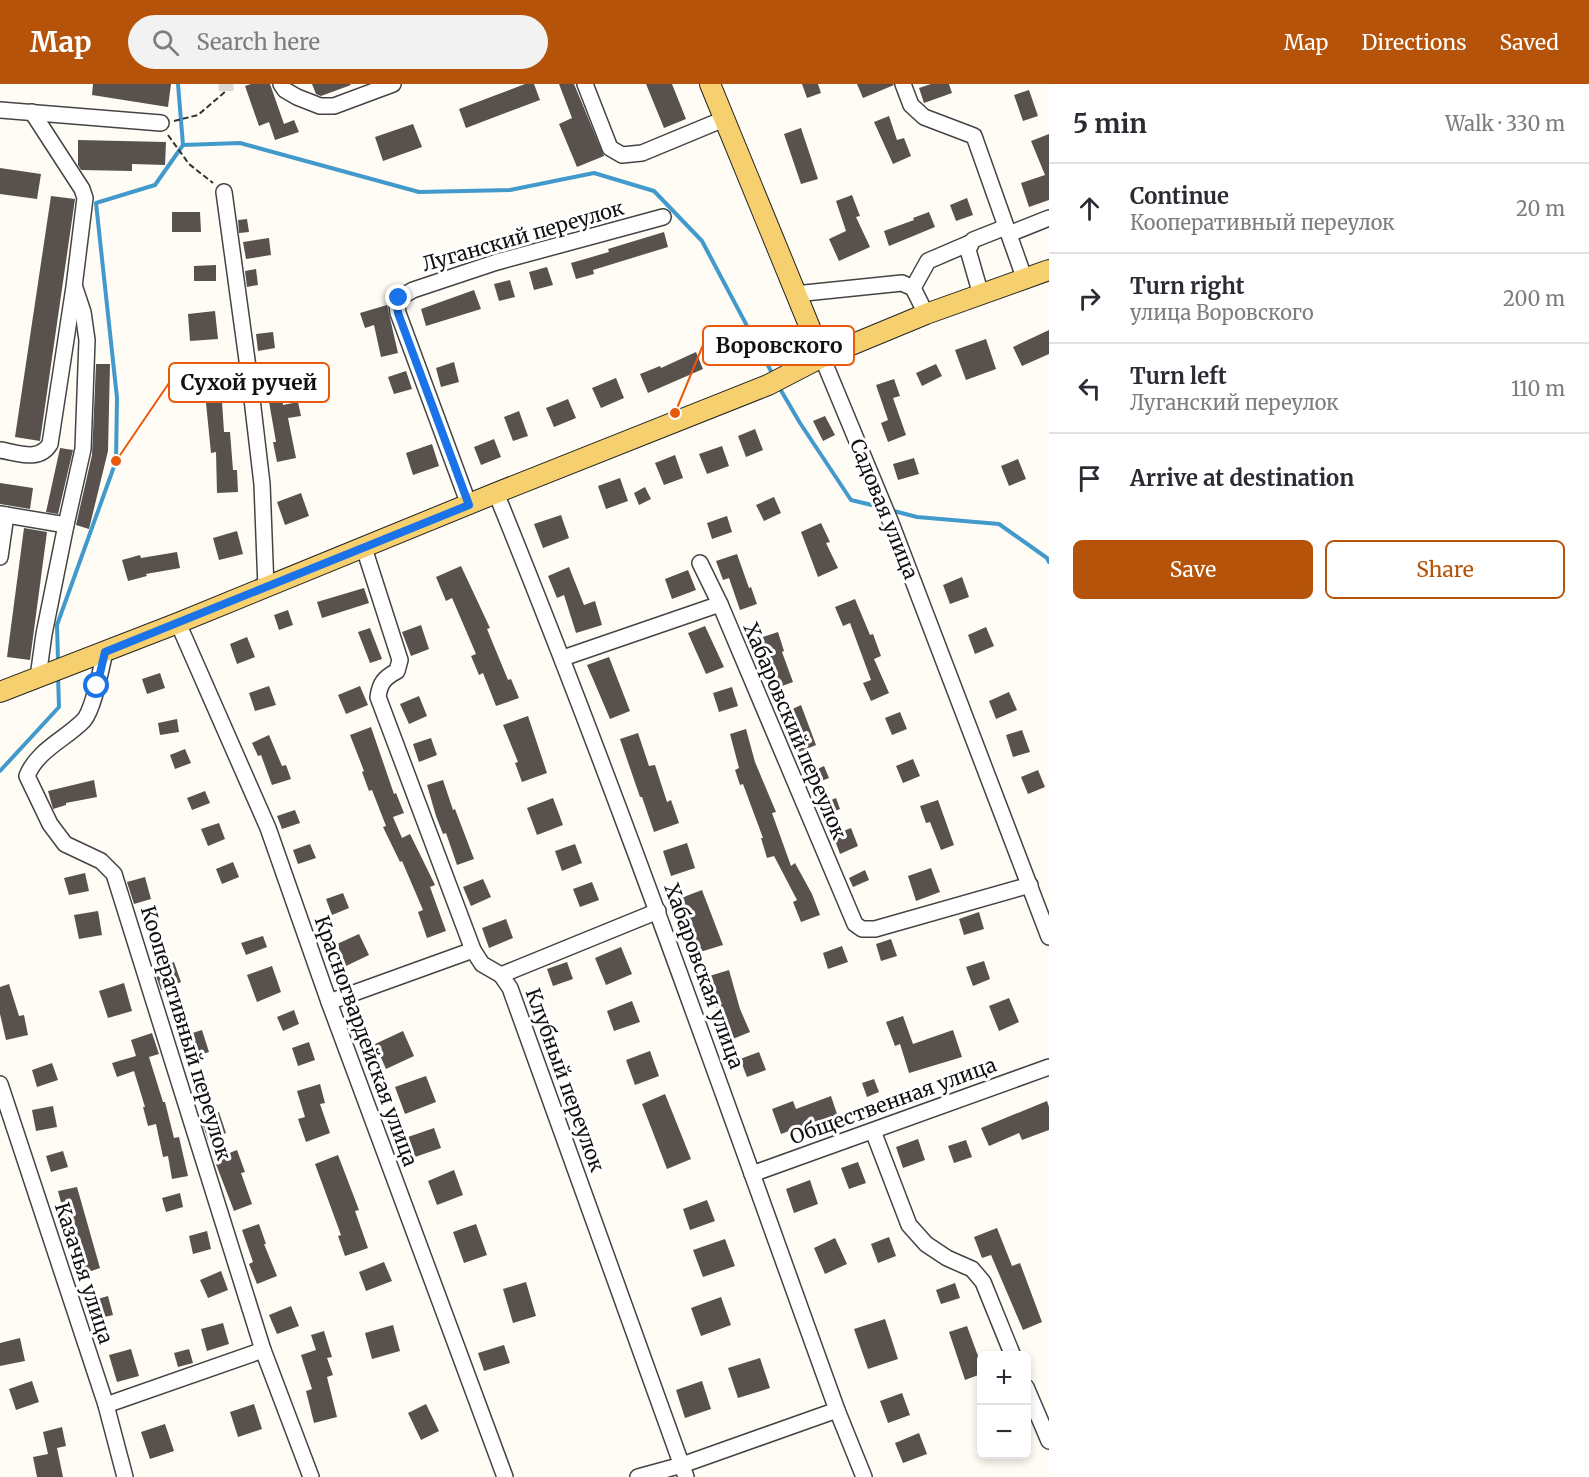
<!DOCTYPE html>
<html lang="en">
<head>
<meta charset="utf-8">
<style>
	:root { --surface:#fff; --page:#f2f2f3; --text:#2b2b33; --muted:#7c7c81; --line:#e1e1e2; --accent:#b45309 }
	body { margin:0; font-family:Merriweather,serif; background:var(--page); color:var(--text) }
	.controls { position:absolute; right:18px; bottom:18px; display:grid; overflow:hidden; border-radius:9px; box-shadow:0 3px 9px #0003 }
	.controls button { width:54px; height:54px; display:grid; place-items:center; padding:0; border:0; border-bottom:2px solid var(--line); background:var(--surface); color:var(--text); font:30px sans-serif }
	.stop { position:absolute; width:18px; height:18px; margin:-14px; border:4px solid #1a73e8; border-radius:50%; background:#fff }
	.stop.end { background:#1a73e8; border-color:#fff; box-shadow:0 2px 6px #0008 }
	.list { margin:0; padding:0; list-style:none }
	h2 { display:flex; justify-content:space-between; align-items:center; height:78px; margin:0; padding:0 24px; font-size:26px }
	h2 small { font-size:20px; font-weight:400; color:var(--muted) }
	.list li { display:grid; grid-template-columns:39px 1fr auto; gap:18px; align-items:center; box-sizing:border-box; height:90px; padding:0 24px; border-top:2px solid var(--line) }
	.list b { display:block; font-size:22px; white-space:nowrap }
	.list p { margin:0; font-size:20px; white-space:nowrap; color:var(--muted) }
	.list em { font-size:20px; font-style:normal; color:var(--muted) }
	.actions { display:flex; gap:12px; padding:18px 24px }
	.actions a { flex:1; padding:14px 0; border:2px solid var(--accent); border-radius:9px; text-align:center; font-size:21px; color:var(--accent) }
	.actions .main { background:var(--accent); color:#fff }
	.icon { flex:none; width:33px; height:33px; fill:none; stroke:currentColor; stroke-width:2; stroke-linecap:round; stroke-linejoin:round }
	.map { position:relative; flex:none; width:1049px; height:1393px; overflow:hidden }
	header { display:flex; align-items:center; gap:36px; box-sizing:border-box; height:84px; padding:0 30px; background:var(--accent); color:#fff }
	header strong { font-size:28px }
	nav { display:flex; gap:33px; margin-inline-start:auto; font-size:21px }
	.search { width:420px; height:54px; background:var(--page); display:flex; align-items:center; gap:15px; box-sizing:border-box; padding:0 21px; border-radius:33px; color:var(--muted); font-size:22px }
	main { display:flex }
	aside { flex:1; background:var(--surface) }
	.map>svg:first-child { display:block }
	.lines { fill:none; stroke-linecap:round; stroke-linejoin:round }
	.stream { stroke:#429acc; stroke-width:4 }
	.building { fill:#59514d }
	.minor-tunnel { stroke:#dbd9d3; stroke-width:15; stroke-dasharray:15 8; stroke-linecap:butt }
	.minor-casing { stroke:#444; stroke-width:18 }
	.major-casing { stroke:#222; stroke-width:22 }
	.path { stroke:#333; stroke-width:2; stroke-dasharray:6 3; stroke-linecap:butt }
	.minor { stroke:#fff; stroke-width:15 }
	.major { stroke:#f6d06e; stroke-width:20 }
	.route { stroke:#1a73e8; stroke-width:8 }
	.labels { text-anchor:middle; stroke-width:6; stroke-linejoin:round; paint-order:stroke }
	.street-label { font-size:20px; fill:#111; stroke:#fff }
	.leader { fill:none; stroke:#e8590c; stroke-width:2 }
	.callout-dot { fill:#e8590c; stroke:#fff; stroke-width:2 }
	.callout { fill:#fff; stroke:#e8590c; stroke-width:2 }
	.callout-label { font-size:21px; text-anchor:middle; font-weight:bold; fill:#111 }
</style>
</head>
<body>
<header>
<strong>Map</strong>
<div class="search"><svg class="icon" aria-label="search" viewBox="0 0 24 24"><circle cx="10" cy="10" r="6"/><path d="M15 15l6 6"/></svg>Search here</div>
<nav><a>Map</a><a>Directions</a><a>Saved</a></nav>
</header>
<main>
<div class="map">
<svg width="1049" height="1393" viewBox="0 0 1049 1393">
	<rect width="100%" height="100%" fill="#fffcf5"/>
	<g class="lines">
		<g class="stream">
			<polyline points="178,0 183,61 240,59 419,108 510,106 594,89 654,107 702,157 773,291"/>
			<polyline points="779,303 800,339 851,416 880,423"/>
			<polyline points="890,426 917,433 999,440 1047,474 1049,478"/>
			<polyline points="58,577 57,541 116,377 117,314 96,119 155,101 183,61"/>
			<polyline points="0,687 59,623 58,591"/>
		</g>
	</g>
	<g class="building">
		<polygon points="93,0 171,0 168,23 92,11"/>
		<polygon points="251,0 270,0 284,40 294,36 299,48 275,56 269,38 259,42 245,2"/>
		<polygon points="312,0 350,0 351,1 321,12 316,10"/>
		<polygon points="525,0 534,0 540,16 466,44 459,25"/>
		<polygon points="559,0 574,0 604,72 577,83 559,40 572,34"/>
		<polygon points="646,0 672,0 686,35 664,44"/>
		<polygon points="802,0 818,0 821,9 807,14"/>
		<polygon points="857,0 893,0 894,1 863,14"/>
		<polygon points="931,0 949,0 952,9 924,19 919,4"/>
		<polygon points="1029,6 1038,32 1023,37 1014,11"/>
		<polygon points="889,32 897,56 904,54 911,72 893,80 874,38"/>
		<polygon points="413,40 422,63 383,77 375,53"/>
		<polygon points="801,44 818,95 801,100 784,50"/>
		<polygon points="1049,50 1049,116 1029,123 1021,99 1045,91 1031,57"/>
		<polygon points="78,56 166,58 165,81 132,80 132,87 81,86 78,81"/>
		<polygon points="0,84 41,90 37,115 0,110"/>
		<polygon points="852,111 860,132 856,133 870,163 839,177 829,155 846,147 836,117"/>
		<polygon points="51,112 75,115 40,357 15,353"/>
		<polygon points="967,114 973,131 956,137 950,121"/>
		<polygon points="172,128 200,128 201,148 172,148"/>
		<polygon points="929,128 935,143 889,162 884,147 914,136 913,134"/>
		<polygon points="247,135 249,148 239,149 238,136"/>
		<polygon points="664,148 668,163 593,186 594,190 576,195 571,179 609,168 608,165"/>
		<polygon points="269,154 271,171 246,175 243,158"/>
		<polygon points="216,181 216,197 194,197 194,182"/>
		<polygon points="547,183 553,201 534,206 529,188"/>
		<polygon points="256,185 258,201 247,203 245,187"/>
		<polygon points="510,196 515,213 499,217 494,200"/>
		<polygon points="474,206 481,225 426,242 421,225"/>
		<polygon points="387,221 398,269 381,273 374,241 365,244 360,229"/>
		<polygon points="215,227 218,255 190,257 188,230"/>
		<polygon points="736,241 744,259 724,267 716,249"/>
		<polygon points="1049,246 1049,270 1022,282 1013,263"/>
		<polygon points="273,248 275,264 258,267 256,250"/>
		<polygon points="986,255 996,285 966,296 955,266"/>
		<polygon points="696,268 703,285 648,309 640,290 660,282 661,284"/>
		<polygon points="454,278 459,298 441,303 436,284"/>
		<polygon points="96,280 110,280 108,367 89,445 76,441 92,371"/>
		<polygon points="228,280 231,301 221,302 224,348 230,348 233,386 237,386 238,408 217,409 216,368 211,369 206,319 209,319 206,282"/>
		<polygon points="936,280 942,292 922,302 916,289"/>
		<polygon points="406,287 412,305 394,310 388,293"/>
		<polygon points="279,290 283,321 298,318 301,332 288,334 296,374 277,378 273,358 276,358 268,312 263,313 260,293"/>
		<polygon points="616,294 624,314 601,324 592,304"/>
		<polygon points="894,295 900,312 893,314 906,351 888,358 881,339 888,336 876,301"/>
		<polygon points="568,315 576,334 554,343 546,324"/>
		<polygon points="519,327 528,352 513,357 504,333"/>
		<polygon points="825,332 835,351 823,357 813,337"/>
		<polygon points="755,345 763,366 746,373 738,352"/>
		<polygon points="494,355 501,373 481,381 474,363"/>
		<polygon points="432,360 439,382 413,391 406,369"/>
		<polygon points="722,362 729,382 707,390 699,370"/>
		<polygon points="60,364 73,366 58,430 46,428"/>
		<polygon points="675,371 683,394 664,401 655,379"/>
		<polygon points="914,374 919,390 898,396 893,380"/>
		<polygon points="1018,375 1026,395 1009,402 1001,382"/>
		<polygon points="620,394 628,417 606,425 598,402"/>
		<polygon points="0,399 33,404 30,425 0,420"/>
		<polygon points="645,403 651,415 639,421 634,409"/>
		<polygon points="301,409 309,432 285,441 277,418"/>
		<polygon points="774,413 781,429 764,437 756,421"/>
		<polygon points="561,431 569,454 543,464 534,440"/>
		<polygon points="727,432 732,448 712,455 707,439"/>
		<polygon points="821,439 830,458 826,459 838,484 818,493 801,448"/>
		<polygon points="24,444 47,448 30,576 7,573"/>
		<polygon points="237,447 243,470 219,476 213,454"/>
		<polygon points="177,468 180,484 146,490 147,492 128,497 122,476 140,471 141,474"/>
		<polygon points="737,470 749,504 751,503 757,520 740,526 729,494 723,496 716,477"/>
		<polygon points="461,482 490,544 487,545 508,596 511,595 519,614 496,622 483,589 479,591 471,572 476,570 452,514 446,517 436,493"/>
		<polygon points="569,483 584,521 595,517 602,541 576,549 564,511 557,514 548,492"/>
		<polygon points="688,486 696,506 672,515 665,495"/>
		<polygon points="962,493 969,513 950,520 943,501"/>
		<polygon points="364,504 369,519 322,534 317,518"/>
		<polygon points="855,515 870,551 873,550 881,572 874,575 889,609 871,617 863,599 871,596 850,539 843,542 835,523"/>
		<polygon points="288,526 293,541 279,546 274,531"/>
		<polygon points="421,541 429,565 411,572 402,548"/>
		<polygon points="705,542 724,583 706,590 688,549"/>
		<polygon points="986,543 994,562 975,570 968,551"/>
		<polygon points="370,544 382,575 370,579 358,548"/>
		<polygon points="778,548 784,567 782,568 793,598 774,605 760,554"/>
		<polygon points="247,553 255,573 237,580 230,560"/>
		<polygon points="609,573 630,627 610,635 587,581"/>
		<polygon points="160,589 165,604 147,610 142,595"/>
		<polygon points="269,602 276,621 255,627 249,609"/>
		<polygon points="360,602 368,621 346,630 338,611"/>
		<polygon points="732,603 738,622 719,628 713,609"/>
		<polygon points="1009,608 1017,626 996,635 989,617"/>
		<polygon points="419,612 427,632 409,640 400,620"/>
		<polygon points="801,621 816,661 799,668 784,629"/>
		<polygon points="900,628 907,645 892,651 885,634"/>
		<polygon points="528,632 547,689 522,698 515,679 518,678 503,641"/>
		<polygon points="177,635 179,648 160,651 158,639"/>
		<polygon points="371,643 394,710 396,709 404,729 393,733 402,754 410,750 435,801 430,803 446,847 427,854 418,828 423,826 402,777 400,778 383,743 386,742 372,706 369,707 362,688 364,687 350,651"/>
		<polygon points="746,645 755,678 776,728 772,729 791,782 795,779 812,810 820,831 801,838 793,818 797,816 774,772 767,774 761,754 763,754 743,700 740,701 735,686 739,684 730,650"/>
		<polygon points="1022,646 1030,668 1013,673 1006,651"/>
		<polygon points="638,649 649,682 655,681 667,718 671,716 679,739 654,748 642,713 640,713 620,655"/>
		<polygon points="269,651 282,682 286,681 291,695 272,701 261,671 258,672 252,659"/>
		<polygon points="431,654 437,671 419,678 413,660"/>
		<polygon points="185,665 191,679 175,685 170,671"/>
		<polygon points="913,675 920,692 903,699 896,682"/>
		<polygon points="824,682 829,694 811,701 807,690"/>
		<polygon points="1038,686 1045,703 1028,710 1021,693"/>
		<polygon points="94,696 97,713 66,719 66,721 53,725 48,707"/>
		<polygon points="443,696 453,726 455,725 474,775 457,781 446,749 443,750 436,732 427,701"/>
		<polygon points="205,707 210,719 192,726 187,714"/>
		<polygon points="553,714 563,741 537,751 527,724"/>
		<polygon points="836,714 840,725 821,733 817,722"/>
		<polygon points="938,716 954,761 941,766 930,738 926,739 920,722"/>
		<polygon points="295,726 300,739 282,745 277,732"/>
		<polygon points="219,739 225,755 208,762 201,745"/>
		<polygon points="851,744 858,762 840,770 833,751"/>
		<polygon points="687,759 695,784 671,792 663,767"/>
		<polygon points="310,760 316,774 298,780 293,766"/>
		<polygon points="575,760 582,779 562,787 555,767"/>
		<polygon points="233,778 239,793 222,800 216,785"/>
		<polygon points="931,784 940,808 916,817 908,792"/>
		<polygon points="865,786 869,796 853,803 849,794"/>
		<polygon points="85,789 89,807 69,811 64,794"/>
		<polygon points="145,793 151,815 134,820 127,798"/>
		<polygon points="483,795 491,813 471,822 463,803"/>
		<polygon points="592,798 599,816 580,823 573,805"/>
		<polygon points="702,806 723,861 700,868 681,814"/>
		<polygon points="343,809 349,824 332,831 326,815"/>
		<polygon points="98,827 102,851 79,855 74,831"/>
		<polygon points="979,828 984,845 964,851 959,835"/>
		<polygon points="506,835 513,854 489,864 482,844"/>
		<polygon points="359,850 369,871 346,882 337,860"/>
		<polygon points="263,852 267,863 246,871 241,859"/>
		<polygon points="891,855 897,872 881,877 876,860"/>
		<polygon points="842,862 848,878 828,885 823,869"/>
		<polygon points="621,863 632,890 606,901 595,874"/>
		<polygon points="984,877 990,895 973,902 966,883"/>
		<polygon points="174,878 181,898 161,906 154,886"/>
		<polygon points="567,878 573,895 553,902 547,885"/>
		<polygon points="272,882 281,908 257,918 247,891"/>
		<polygon points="729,886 740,925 750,948 728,957 706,893"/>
		<polygon points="124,899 132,927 108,934 99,907"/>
		<polygon points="9,900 19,932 24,931 28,951 6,956 0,930 0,903"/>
		<polygon points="1009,914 1019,938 999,947 989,922"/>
		<polygon points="632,917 640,938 614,947 607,927"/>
		<polygon points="294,926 299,940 283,947 277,933"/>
		<polygon points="903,932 913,960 953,946 962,973 909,989 900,960 895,962 886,938"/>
		<polygon points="202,946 209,968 187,975 180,953"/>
		<polygon points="403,947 414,972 386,985 375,960"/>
		<polygon points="152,949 159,970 149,973 163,1018 165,1018 174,1054 179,1053 188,1092 172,1095 168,1072 163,1073 156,1040 148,1042 143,1023 145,1023 134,987 117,993 112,979 136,972 131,956"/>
		<polygon points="309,958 315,976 298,982 292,964"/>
		<polygon points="650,967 659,992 635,1001 626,976"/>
		<polygon points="759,968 766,986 747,993 740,975"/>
		<polygon points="52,979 58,996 37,1003 32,986"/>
		<polygon points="426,992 436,1018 405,1030 395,1003"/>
		<polygon points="874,995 879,1008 867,1013 862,999"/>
		<polygon points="320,1000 325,1019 320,1020 330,1049 306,1058 298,1035 305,1033 297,1007"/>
		<polygon points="665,1010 691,1075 667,1085 642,1020"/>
		<polygon points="831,1012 838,1033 820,1039 819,1036 781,1050 772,1025 793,1017 796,1025"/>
		<polygon points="1047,1017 1049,1023 1049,1046 1022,1056 1019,1049 989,1062 981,1044"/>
		<polygon points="53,1022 57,1043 36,1047 32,1026"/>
		<polygon points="219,1028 226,1049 208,1056 201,1035"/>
		<polygon points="434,1044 441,1064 415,1073 408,1053"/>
		<polygon points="918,1055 925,1076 903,1084 896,1063"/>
		<polygon points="966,1056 972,1073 954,1079 948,1062"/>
		<polygon points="237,1066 245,1088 241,1089 252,1120 234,1127 214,1075"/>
		<polygon points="63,1067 68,1083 51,1088 46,1072"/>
		<polygon points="338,1071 359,1126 355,1127 368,1164 345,1172 338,1152 341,1151 315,1080"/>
		<polygon points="858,1078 866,1099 849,1105 841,1084"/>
		<polygon points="454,1086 463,1111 437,1121 428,1097"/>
		<polygon points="810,1096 818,1120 794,1129 786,1105"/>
		<polygon points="77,1103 100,1184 83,1190 73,1156 71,1156 58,1107"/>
		<polygon points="180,1109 183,1123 166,1128 162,1114"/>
		<polygon points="707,1116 715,1137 690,1146 683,1125"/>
		<polygon points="259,1140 266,1160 264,1160 277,1192 257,1200 249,1180 253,1178 242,1146"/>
		<polygon points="476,1140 487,1171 464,1179 453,1148"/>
		<polygon points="997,1144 1012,1182 1020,1179 1042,1238 1023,1246 991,1171 982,1174 974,1153"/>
		<polygon points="207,1147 211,1165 193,1170 189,1152"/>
		<polygon points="889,1153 896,1172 878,1179 871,1160"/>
		<polygon points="835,1154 847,1180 825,1190 814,1164"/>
		<polygon points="725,1155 735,1182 703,1193 693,1166"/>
		<polygon points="384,1178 392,1197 366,1207 359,1188"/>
		<polygon points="221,1187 228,1206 208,1214 200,1196"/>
		<polygon points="526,1198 536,1232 513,1239 503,1205"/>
		<polygon points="955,1199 960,1214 941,1220 936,1206"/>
		<polygon points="108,1212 113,1231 96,1235 91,1217"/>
		<polygon points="721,1213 731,1241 701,1252 691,1224"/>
		<polygon points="291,1222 299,1242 277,1250 269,1231"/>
		<polygon points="885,1235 898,1275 868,1285 854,1245"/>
		<polygon points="223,1239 229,1260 207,1267 201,1245"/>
		<polygon points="393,1241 400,1267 372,1275 365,1249"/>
		<polygon points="967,1242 981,1280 981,1290 965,1296 949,1248"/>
		<polygon points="324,1247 332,1273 327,1274 333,1291 327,1293 337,1333 314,1339 306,1307 312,1305 301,1271 316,1266 311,1251"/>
		<polygon points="20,1254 25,1277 0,1282 0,1259"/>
		<polygon points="504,1261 510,1279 484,1287 478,1269"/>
		<polygon points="131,1265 139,1292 117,1298 109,1271"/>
		<polygon points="189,1265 193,1279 178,1283 174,1269"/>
		<polygon points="760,1274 770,1304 738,1314 728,1284"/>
		<polygon points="32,1297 39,1318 16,1326 9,1305"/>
		<polygon points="702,1297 711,1325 685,1334 676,1306"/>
		<polygon points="902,1309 910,1331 888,1339 880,1317"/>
		<polygon points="254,1320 262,1345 238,1353 230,1328"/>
		<polygon points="426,1320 439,1347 421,1356 408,1329"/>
		<polygon points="165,1340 174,1367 150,1375 141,1348"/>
		<polygon points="62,1343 66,1362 57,1364 63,1393 37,1393 33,1373 48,1370 43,1348"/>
		<polygon points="919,1349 927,1370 903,1379 895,1359"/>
	</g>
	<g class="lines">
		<polyline class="minor-tunnel" points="226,0 226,7"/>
		<defs>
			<g id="minor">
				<polyline points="281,0 285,6 297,13 320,22 334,22 393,0"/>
				<polyline points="585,0 610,64 622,71 642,69 724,35"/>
				<polyline points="903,0 911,21 924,33 974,52 1025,196"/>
				<polyline points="0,26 161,39"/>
				<polyline points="224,108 250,298 262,400 266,504"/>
				<polyline points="1009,150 1049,134"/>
				<polyline points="913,204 928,177 970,159"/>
				<polyline points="795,210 902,199 913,204 926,230"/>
				<polyline points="981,211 968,166 973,156 1006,143"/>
				<polyline points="822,273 891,439 1049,853"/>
				<path d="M0 366C19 369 39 378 50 360L74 203 85 114 82 105 32 28"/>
				<path d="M496 409C619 711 726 1019 837 1326L864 1393"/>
				<polyline points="469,421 398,229 397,221 399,214 413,206 497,178 663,133"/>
				<polyline points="0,430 66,441"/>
				<path d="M364 464 400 576 397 587C384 594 380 599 378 613L473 866 482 880 501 891 510 904 686 1393"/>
				<polyline points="0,473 6,431"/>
				<polyline points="700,479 720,520 855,840 862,845 875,845 1030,801"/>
				<polyline points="178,539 268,744 329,918 505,1393"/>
				<path d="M105 568C101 584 94 624 84 636 66 655 37 666 27 692L50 740 65 760 101 777 114 790 263 1266 311 1393"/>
				<polyline points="563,574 720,520"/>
				<polyline points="38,593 44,550 66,441 83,365 87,256 83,228 75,204"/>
				<polyline points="501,891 658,827"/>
				<polyline points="329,918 473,866"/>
				<polyline points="0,1000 106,1321 125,1393"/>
				<polyline points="873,1047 909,1141 926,1160 947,1174 972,1185 983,1198 1013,1272"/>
				<polyline points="752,1090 1049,983"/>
				<polyline points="1026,1303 1049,1357"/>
				<polyline points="106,1321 263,1266"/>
				<polyline points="638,1393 682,1381 837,1326"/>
			</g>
			<g id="major">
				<polyline points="710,0 822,273"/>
				<polyline points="0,608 178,539 496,409 768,301 822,273 926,230 1049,186"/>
			</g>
		</defs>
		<use href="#minor" class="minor-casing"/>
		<use href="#major" class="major-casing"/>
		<g class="path">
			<polyline points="174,37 198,31 226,7"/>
			<polyline points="168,51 189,80 213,99"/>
		</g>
		<use href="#minor" class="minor"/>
		<use href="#major" class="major"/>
	</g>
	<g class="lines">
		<polyline class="route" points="97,602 105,568 469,421 398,229 397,221 399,214"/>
	</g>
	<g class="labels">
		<g class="street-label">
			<text transform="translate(523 152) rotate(-16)" y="7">Луганский переулок</text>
			<text transform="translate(884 425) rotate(68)" y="7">Садовая улица</text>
			<text transform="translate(795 647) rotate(67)" y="7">Хабаровский переулок</text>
			<text transform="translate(704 892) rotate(70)" y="7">Хабаровская улица</text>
			<text transform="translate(186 949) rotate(73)" y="7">Кооперативный переулок</text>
			<text transform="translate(366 957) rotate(70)" y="7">Красногвардейская улица</text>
			<text transform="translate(565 996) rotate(70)" y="7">Клубный переулок</text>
			<text transform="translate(893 1017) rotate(-20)" y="7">Общественная улица</text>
			<text transform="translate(84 1189) rotate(72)" y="7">Казачья улица</text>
		</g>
	</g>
	<path class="leader" d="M675 329L703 261M116 377L169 299"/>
	<g class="callout-dot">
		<circle cx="675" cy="329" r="6"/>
		<circle cx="116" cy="377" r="6"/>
	</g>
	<g class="callout">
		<rect x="703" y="242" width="151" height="39" rx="6"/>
		<rect x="169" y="279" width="160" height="39" rx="6"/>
	</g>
	<g class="callout-label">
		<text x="779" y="269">Воровского</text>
		<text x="249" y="306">Сухой ручей</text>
	</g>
</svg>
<div class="controls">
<button>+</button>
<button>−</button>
</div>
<div class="stop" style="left:97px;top:602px"></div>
<div class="stop end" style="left:399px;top:214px"></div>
</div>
<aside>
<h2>5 min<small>Walk · 330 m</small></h2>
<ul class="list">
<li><svg class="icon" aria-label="ahead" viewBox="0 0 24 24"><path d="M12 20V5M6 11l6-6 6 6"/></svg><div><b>Continue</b><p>Кооперативный переулок</p></div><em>20 m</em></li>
<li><svg class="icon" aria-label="right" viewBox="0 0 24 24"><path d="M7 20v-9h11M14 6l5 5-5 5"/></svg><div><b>Turn right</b><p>улица Воровского</p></div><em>200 m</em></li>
<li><svg class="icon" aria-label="left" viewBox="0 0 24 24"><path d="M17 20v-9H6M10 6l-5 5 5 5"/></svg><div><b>Turn left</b><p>Луганский переулок</p></div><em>110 m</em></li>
<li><svg class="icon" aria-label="arrive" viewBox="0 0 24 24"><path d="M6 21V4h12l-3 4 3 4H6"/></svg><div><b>Arrive at destination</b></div></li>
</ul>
<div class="actions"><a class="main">Save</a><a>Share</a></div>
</aside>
</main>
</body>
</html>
